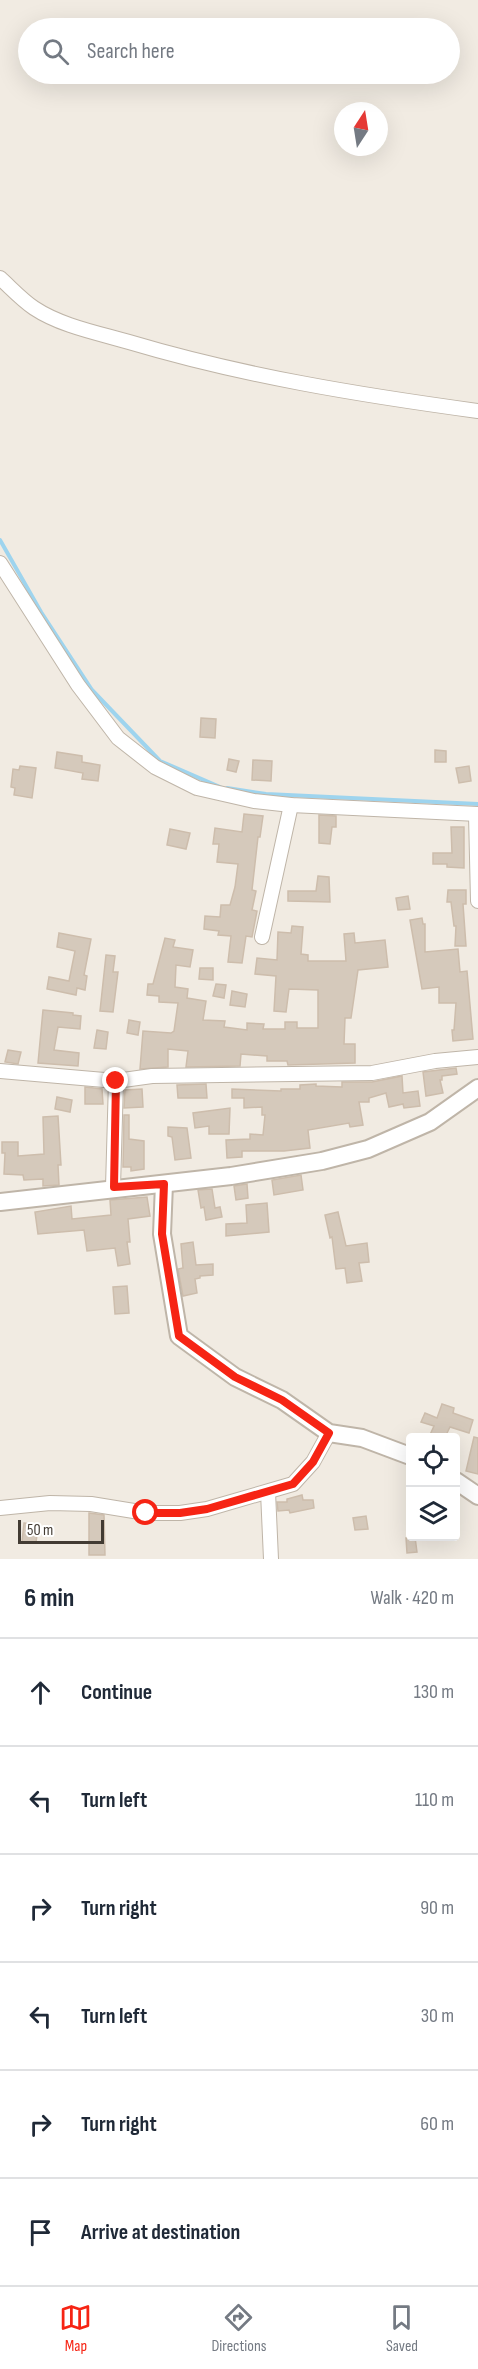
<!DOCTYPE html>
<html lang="en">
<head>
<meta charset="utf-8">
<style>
	:root { --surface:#fff; --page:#f2f2f3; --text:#1f2937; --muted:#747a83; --line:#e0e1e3; --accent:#f62414 }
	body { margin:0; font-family:"Sofia Sans Condensed",sans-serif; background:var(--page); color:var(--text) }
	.controls { position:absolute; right:18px; bottom:18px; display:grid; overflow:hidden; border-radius:6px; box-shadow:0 6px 24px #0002 }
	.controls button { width:54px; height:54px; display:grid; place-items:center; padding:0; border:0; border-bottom:2px solid var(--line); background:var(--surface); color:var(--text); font:30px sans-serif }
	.compass { position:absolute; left:334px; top:102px; width:54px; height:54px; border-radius:50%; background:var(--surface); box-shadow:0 6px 24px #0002; rotate:12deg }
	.scale { position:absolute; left:18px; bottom:15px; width:86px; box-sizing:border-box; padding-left:6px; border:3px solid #423b33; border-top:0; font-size:16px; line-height:21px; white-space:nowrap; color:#423b33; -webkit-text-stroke:4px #fff; paint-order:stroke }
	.stop { position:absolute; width:18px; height:18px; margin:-14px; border:4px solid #f62414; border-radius:50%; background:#fff }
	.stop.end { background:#f62414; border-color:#fff; box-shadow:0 2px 6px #0008 }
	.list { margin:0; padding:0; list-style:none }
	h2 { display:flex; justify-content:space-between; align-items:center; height:78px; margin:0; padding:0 24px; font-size:26px }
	h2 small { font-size:20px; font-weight:400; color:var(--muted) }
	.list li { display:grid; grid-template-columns:39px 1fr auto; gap:18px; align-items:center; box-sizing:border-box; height:108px; padding:0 24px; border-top:2px solid var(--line) }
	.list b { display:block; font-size:22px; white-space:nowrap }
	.list em { font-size:20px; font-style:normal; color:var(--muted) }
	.icon { flex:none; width:33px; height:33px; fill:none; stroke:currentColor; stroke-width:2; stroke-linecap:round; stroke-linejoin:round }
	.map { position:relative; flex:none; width:478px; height:1559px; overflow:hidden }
	.search { position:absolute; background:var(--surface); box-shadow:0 6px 24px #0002; left:18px; right:18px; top:18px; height:66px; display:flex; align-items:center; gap:15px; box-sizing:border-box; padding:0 21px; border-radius:33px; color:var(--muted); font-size:22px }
	.sheet { height:726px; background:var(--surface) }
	nav { display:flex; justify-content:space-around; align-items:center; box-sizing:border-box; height:84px; border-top:2px solid var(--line); background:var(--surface); font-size:16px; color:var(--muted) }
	nav a { display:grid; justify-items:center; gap:3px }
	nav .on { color:var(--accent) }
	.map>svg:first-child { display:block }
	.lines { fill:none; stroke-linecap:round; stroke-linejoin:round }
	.stream { stroke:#9ed4ee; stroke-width:4 }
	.building { fill:#d5c9bb; stroke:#cdbdac; stroke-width:1.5 }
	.minor-casing { stroke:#bfb5a8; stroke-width:16 }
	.tertiary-casing { stroke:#bfb5a8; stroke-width:20 }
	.minor { stroke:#fff; stroke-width:14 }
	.tertiary { stroke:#fff; stroke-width:16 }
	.route { stroke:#f62414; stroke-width:8 }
</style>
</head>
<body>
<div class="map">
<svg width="478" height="1559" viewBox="0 0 478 1559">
	<rect width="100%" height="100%" fill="#f1ebe2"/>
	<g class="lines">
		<g class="stream">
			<polyline points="0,540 41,612 92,690 160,761 220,787"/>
			<polyline points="227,788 266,794 478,804"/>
		</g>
	</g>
	<g class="building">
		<polygon points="201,718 216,719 215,738 200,737"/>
		<polygon points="435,750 446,751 446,762 435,762"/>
		<polygon points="57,752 82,756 82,762 100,765 98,781 82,779 83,773 55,768"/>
		<polygon points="229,759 239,761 236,772 227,770"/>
		<polygon points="253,760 272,761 271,781 252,780"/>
		<polygon points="20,766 36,768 32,798 14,795 15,788 11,787 13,769 19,770"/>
		<polygon points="469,766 471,781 459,783 456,768"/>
		<polygon points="244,814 263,816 260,837 258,837 252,890 256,891 252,910 257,911 252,937 246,936 242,963 228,962 231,936 218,935 219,931 204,929 205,916 220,917 221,905 230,905 235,887 238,864 217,862 219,844 213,844 215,828 242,832"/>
		<polygon points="319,815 336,816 336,827 332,827 330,844 319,843"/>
		<polygon points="451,827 464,827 464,868 447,867 447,864 433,864 433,853 452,853"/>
		<polygon points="170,829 190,833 186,849 167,845"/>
		<polygon points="318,876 329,877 330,902 288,901 288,891 316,891"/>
		<polygon points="448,890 466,890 466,904 463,904 466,946 455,946 456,926 454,926 451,902 447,902"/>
		<polygon points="408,896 410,909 398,910 396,898"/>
		<polygon points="422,918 423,924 425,924 425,952 458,949 460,972 467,971 473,1039 453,1041 452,1030 454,1030 456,1003 439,1003 439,987 422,989 410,920"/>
		<polygon points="292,926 303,927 301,954 308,955 308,961 346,961 344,934 354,933 355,943 385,940 388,967 358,970 351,1018 345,1018 344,1044 355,1044 355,1063 288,1065 287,1061 267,1061 267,1056 241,1054 240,1066 186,1067 188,1051 168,1049 168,1067 140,1069 143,1031 171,1033 174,1031 178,1003 159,1002 159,996 147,995 148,984 153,984 165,938 175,940 173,947 193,950 190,967 176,965 175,987 188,989 187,998 206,1001 203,1020 225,1021 224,1027 247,1030 247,1023 264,1024 263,1029 285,1029 285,1022 297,1022 297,1028 318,1028 318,990 289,989 286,1012 274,1011 276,976 255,974 257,958 277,960 278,932 291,933"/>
		<polygon points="59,933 91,939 84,975 87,976 85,990 77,988 76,995 47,989 49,977 69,981 75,951 57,947"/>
		<polygon points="106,955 115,956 113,972 118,972 113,1012 100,1011"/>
		<polygon points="200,968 213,968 213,980 199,979"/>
		<polygon points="216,984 226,985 224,998 213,996"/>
		<polygon points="232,991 247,994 245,1007 230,1005"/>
		<polygon points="43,1010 73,1013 73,1015 81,1016 80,1029 58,1027 54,1050 79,1053 78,1066 38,1063"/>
		<polygon points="129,1020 140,1022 138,1035 127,1033"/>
		<polygon points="97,1030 108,1032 106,1049 94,1048"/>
		<polygon points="8,1050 21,1052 18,1064 5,1062"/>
		<polygon points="456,1068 457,1074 442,1076 442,1080 440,1080 443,1093 426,1096 423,1072"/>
		<polygon points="402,1076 403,1093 418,1091 420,1106 404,1108 403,1104 389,1107 386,1093 369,1098 369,1102 359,1102 363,1125 350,1127 349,1123 308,1130 310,1148 284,1151 242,1151 242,1157 227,1158 226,1140 250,1139 250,1134 263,1135 265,1115 262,1115 262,1107 244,1108 244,1098 232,1098 232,1089 281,1091 281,1089 300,1089 300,1085 316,1084 316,1086 342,1087 342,1082 372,1082"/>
		<polygon points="206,1084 207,1098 178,1098 177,1085"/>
		<polygon points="85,1087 102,1089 103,1104 85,1104"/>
		<polygon points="142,1089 143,1107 124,1108 125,1090"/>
		<polygon points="57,1097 72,1100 70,1112 55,1109"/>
		<polygon points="230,1108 229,1134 209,1134 209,1126 195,1128 193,1113"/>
		<polygon points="124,1115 129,1115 129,1139 144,1141 144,1169 131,1171 131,1167 123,1167"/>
		<polygon points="58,1116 61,1165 58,1165 59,1185 43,1186 43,1179 24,1180 23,1175 4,1174 5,1153 2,1153 2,1142 18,1142 18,1156 44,1154 43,1117"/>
		<polygon points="168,1127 187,1128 191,1158 175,1160 172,1137 168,1136"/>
		<polygon points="301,1175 303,1190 274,1195 272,1180"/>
		<polygon points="247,1184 248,1198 236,1200 234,1186"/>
		<polygon points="212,1189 215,1208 220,1207 222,1217 206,1220 204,1207 201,1208 198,1190"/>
		<polygon points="147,1197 150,1216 128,1219 130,1242 127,1242 130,1264 118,1266 115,1248 87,1251 84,1230 38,1234 35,1212 71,1206 72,1219 111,1215 110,1200"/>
		<polygon points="267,1203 269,1232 226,1236 226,1224 247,1223 246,1205"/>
		<polygon points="338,1212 346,1246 367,1243 369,1262 359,1263 362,1281 347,1283 345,1268 336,1269 332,1237 330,1238 325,1215"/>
		<polygon points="193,1242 196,1265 213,1264 213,1275 200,1276 200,1278 195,1279 197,1293 183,1296 178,1269 183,1268 181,1244"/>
		<polygon points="127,1286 129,1313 115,1314 113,1287"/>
		<polygon points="442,1404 454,1408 453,1413 473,1420 469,1433 450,1427 445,1437 429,1437 434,1426 421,1422 425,1413 437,1418"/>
		<polygon points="474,1437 478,1438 478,1474 466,1471"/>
		<polygon points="302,1495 303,1500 313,1500 314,1508 290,1513 289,1510 278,1511 277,1502 287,1502 287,1499"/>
		<polygon points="89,1513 104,1515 105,1555 89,1555"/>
		<polygon points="366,1516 368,1529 355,1530 353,1518"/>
		<polygon points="24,1523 38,1525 36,1543 22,1542"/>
		<polygon points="415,1537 417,1552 407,1553 406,1538"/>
	</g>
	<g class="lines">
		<defs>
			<g id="minor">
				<path d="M0 278C11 288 22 300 34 308 61 326 98 333 129 342 243 376 360 395 478 411"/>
				<polyline points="0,563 78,685 118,738 155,767 197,788 254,801 291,805 478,814"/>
				<polyline points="476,814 478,901"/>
				<polyline points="262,937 291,805"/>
				<polyline points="0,1071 116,1081 152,1076 372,1073 435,1061 478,1057"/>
				<polyline points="113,1187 116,1081"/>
				<polyline points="268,1492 271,1559"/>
				<polyline points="0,1508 50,1503 91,1504 146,1513 180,1513 207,1509 293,1484 313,1462 329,1433"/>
			</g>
			<g id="tertiary">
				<polyline points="164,1184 162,1234 179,1336 235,1377 282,1400 329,1433 362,1438 410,1456"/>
				<polyline points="0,1202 231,1176 322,1161 368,1149 430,1122 478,1088"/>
				<polyline points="456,1481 478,1496"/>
			</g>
		</defs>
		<use href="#minor" class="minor-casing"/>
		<use href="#tertiary" class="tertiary-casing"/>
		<use href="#minor" class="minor"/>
		<use href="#tertiary" class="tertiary"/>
	</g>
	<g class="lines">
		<polyline class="route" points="116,1081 114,1187 164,1184 162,1234 179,1336 235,1377 282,1400 329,1433 313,1462 293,1484 207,1509 180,1513 146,1513"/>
	</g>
</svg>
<div class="controls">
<button><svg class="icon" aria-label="locate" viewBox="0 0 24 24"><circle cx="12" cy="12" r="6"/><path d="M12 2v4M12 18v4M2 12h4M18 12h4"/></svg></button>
<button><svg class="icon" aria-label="layers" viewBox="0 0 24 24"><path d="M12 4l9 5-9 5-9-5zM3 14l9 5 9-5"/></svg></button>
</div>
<svg class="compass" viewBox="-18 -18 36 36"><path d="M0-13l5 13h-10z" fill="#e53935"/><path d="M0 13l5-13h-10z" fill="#747a83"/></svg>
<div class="scale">50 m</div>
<div class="stop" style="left:146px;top:1513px"></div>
<div class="stop end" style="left:116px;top:1081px"></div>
<div class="search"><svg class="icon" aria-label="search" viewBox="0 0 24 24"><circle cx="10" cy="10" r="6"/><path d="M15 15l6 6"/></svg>Search here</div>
</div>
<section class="sheet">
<h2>6 min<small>Walk · 420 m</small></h2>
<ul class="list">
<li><svg class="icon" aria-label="ahead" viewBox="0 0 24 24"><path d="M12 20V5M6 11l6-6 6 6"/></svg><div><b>Continue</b></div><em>130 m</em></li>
<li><svg class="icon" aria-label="left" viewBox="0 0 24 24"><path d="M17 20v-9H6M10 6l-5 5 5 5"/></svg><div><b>Turn left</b></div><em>110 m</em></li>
<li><svg class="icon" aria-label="right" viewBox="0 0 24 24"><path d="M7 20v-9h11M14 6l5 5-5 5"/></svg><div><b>Turn right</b></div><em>90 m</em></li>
<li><svg class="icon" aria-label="left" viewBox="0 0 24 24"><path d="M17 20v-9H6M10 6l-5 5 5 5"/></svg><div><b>Turn left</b></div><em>30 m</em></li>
<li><svg class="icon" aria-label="right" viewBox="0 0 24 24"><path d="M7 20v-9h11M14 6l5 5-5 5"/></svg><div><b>Turn right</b></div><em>60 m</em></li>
<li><svg class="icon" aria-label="arrive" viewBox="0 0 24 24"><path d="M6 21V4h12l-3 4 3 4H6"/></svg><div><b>Arrive at destination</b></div></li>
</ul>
</section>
<nav>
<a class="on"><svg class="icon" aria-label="map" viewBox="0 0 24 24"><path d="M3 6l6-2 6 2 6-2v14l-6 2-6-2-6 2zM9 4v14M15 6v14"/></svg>Map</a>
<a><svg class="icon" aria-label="directions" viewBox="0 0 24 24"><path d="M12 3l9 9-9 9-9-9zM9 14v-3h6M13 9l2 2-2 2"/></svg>Directions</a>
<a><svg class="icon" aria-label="saved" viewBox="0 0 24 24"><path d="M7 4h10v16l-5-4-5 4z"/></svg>Saved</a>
</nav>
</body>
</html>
